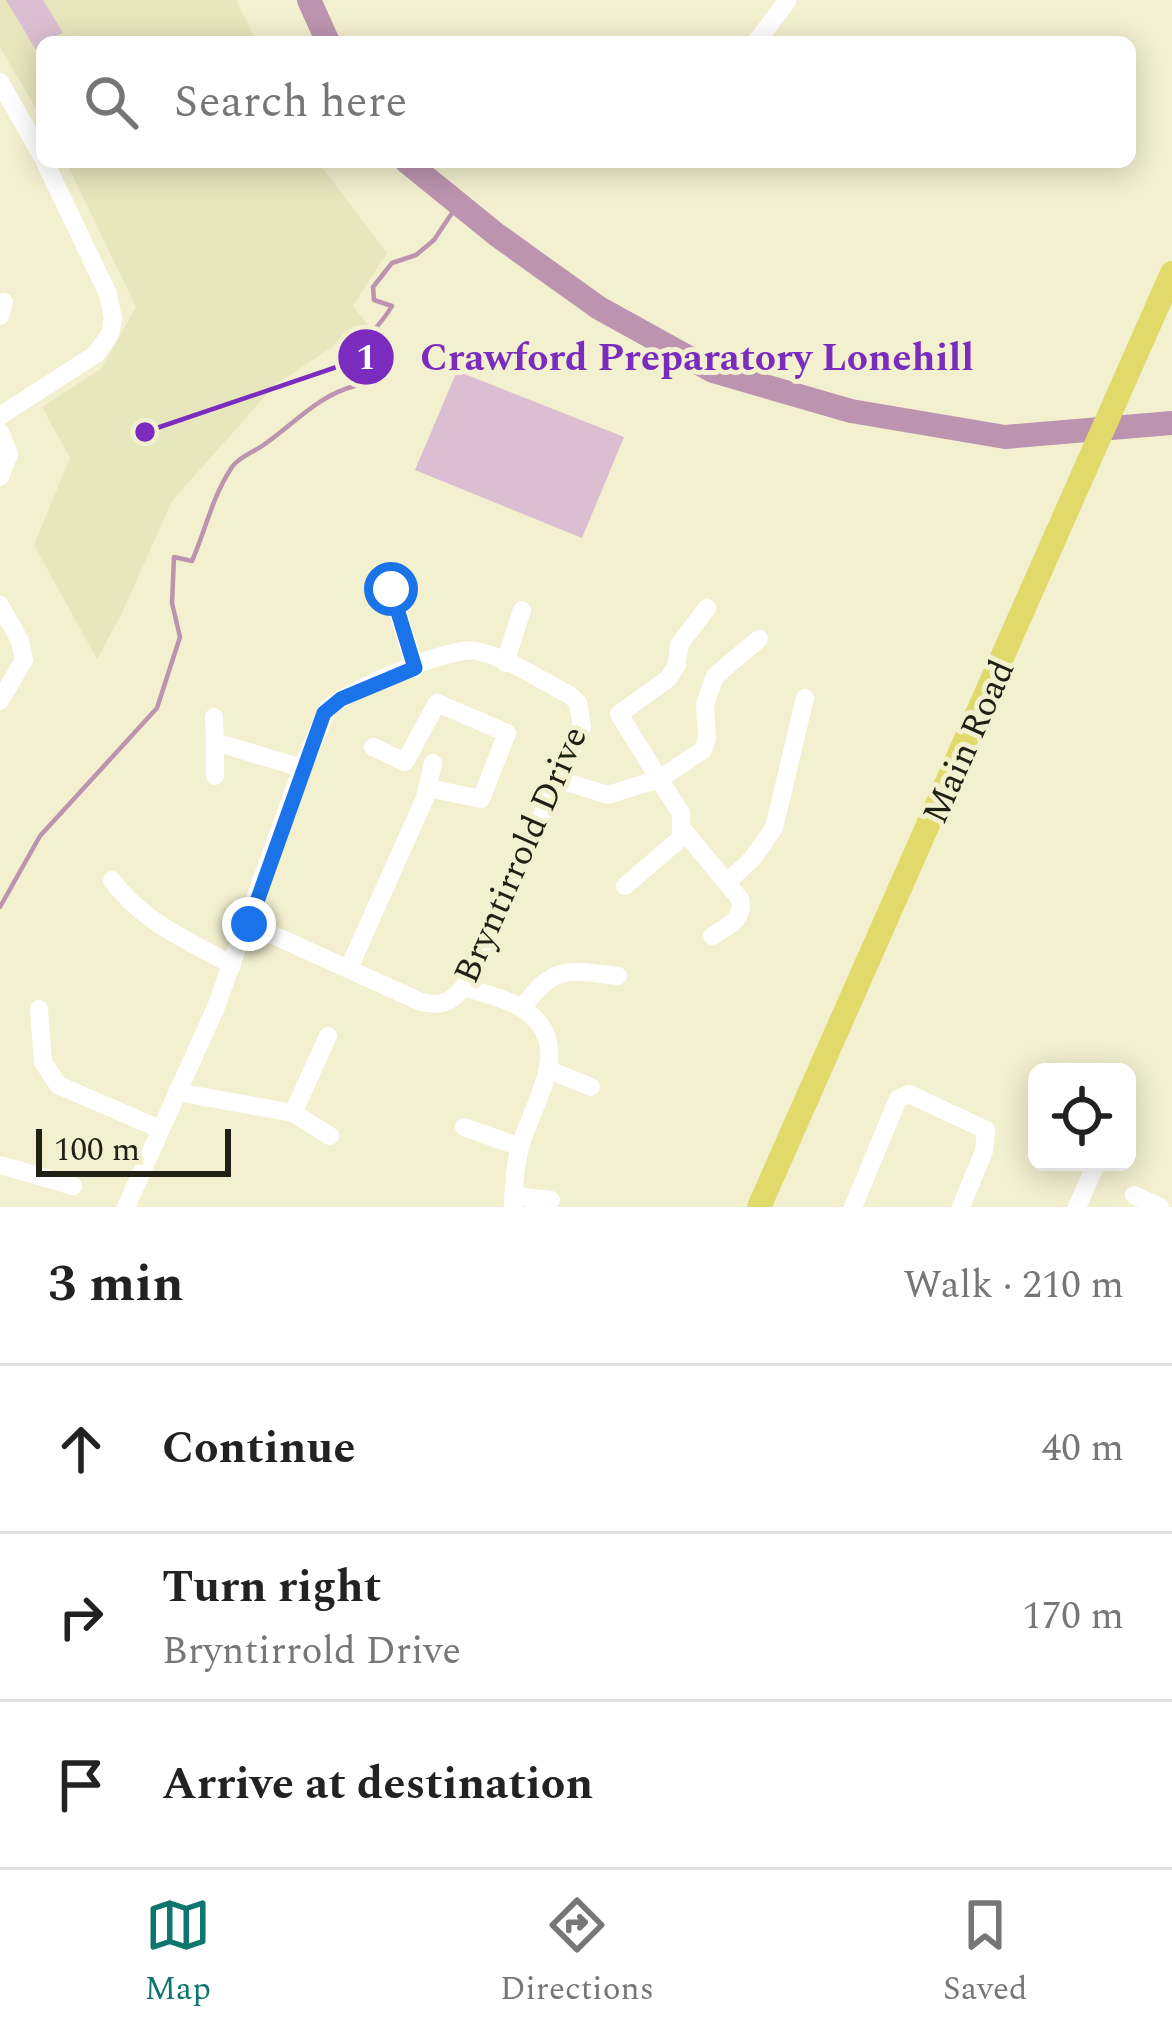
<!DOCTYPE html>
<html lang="en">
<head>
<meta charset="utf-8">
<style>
	:root { --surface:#fff; --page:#f6f6f6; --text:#222; --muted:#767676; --line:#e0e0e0; --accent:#0f766e }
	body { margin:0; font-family:Spectral,serif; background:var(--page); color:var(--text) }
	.controls { position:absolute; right:36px; bottom:36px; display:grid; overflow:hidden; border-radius:18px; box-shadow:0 6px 30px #0003 }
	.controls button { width:108px; height:108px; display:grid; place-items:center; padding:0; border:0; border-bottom:3px solid var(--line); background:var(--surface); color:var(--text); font:60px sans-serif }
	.scale { position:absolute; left:36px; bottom:30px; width:195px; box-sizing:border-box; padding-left:12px; border:6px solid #212014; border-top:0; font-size:33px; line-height:42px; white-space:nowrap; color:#212014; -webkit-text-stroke:9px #f2f0cf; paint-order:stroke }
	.stop { position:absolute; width:36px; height:36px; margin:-27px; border:9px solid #1a73e8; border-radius:50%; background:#fff }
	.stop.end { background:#1a73e8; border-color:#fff; box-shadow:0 3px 12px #0008 }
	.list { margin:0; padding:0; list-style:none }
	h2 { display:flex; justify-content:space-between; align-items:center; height:156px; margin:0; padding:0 48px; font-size:51px }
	h2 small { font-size:39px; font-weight:400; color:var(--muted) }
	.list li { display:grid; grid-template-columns:78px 1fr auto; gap:36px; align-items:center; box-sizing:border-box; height:168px; padding:0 48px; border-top:3px solid var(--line) }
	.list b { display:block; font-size:45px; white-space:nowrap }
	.list p { margin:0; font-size:39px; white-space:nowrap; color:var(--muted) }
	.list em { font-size:39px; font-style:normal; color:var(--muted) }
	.icon { flex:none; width:66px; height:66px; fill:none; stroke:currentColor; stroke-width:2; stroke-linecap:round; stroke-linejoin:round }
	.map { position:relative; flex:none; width:1172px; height:1207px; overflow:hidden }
	.search { position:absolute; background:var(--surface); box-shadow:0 6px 30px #0003; left:36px; right:36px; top:36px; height:132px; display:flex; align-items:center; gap:30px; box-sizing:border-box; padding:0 42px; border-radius:18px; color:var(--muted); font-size:45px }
	.sheet { height:660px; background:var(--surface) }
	nav { display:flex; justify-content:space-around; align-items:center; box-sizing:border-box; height:168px; border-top:3px solid var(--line); background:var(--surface); font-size:33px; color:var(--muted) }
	nav a { display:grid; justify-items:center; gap:6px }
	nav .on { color:var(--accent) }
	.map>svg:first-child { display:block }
	.built { fill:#e8e6bd }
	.green { fill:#dbbed1 }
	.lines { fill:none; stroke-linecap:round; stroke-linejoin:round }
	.stream { stroke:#bc94af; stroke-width:4.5 }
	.river { stroke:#bc94af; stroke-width:24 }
	.minor { stroke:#fff; stroke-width:18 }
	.major { stroke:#e2d96b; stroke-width:24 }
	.route { stroke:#1a73e8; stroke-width:15 }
	.labels { text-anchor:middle; stroke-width:10; stroke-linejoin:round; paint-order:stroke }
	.street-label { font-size:36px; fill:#212014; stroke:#f2f0cf }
	.leader { fill:none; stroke:#7b2cbf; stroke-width:4.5 }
	.callout-dot { fill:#7b2cbf; stroke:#f2f0cf; stroke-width:4.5 }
	.mark-label { font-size:36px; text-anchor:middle; font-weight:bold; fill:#fff }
	.callout-label { font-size:39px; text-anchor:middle; font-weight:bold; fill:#7b2cbf; stroke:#f2f0cf; stroke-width:10; stroke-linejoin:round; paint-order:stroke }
</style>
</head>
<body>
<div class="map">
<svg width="1172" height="1207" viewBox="0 0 1172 1207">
	<rect width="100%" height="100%" fill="#f2f0cf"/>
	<g class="built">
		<polygon points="0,0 236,0 257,42 42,42 42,119 0,47"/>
		<polygon points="66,162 318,162 387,253 353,306 367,324 275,385 172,501 121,615 97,659 34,545 70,458 42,407 102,368 136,307"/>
	</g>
	<g class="green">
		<polygon points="6,0 43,0 63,33 42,42 36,50"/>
		<polygon points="457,371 624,437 582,538 415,470"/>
	</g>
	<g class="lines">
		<path class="stream" d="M0 907 40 836 157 708 180 637 172 603 174 557 192 561C206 529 212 497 232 467 239 457 252 453 262 446 293 425 318 395 355 386L344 370C356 344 377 332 392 306L374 300 373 287 392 263 416 255 434 240 458 204"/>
		<g class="river">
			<polyline points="309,0 328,42"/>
			<polyline points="407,162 497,235 599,308 713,371 851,411 1005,437 1172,423"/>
		</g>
		<g class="minor">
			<polyline points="756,42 788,0"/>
			<polyline points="0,82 42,156"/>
			<polyline points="0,316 4,302"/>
			<polyline points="0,416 96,354 110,334 113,318 108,294 45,162"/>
			<polyline points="0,432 9,454 0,477"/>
			<polyline points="391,589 415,668"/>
			<polyline points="0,605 20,641 24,660 0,701"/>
			<polyline points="707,608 679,645 677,664 669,678 619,714 659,779 703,750 707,739 705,704 715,676 759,639"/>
			<polyline points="505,663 522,610"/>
			<polyline points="214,717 215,742 302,768"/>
			<polyline points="215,742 215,776"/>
			<polyline points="373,747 405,762 437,703 507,733 481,799 428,788"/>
			<polyline points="559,780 608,795 659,779 681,813 681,838 625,886"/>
			<path d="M684 831 740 899C745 919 727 927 712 936"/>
			<path d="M112 880C141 921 189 941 232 965"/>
			<polyline points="727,882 752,859 774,828 805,698"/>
			<polyline points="349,968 425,798 433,763"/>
			<path d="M464 987C484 994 509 999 526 1011 574 1045 535 1099 522 1141 515 1162 514 1185 513 1207"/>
			<path d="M523 1008C552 964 570 970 618 976"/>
			<polyline points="39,1009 43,1062 58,1085 160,1129"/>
			<polyline points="549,1070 591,1087"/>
			<polyline points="177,1092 293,1113 330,1136"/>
			<polyline points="293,1113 328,1036"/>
			<polyline points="464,1127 520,1147"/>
			<polyline points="0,1165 73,1186"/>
			<polyline points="1134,1195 1160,1207"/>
			<polyline points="513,1196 551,1200"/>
			<path d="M126 1207 216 1007 302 768 328 708C350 690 449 646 476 651 508 657 541 681 570 695L578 703 582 727 464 987C451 1002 442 1007 421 1002L249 924"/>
			<polyline points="853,1207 898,1099 909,1094 986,1130 984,1151 961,1207"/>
			<polyline points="1077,1207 1097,1162"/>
		</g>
		<polyline class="major" points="759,1207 1172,273"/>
	</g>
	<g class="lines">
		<polyline class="route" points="249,924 324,713 341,699 415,668 391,589"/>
	</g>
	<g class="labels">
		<g class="street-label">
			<text transform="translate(967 741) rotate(-66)" y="13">Main Road</text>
			<text transform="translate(519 854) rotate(-66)" y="13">Bryntirrold Drive</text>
		</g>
	</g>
	<path class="leader" d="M145 432L366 357"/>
	<g class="callout-dot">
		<circle cx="145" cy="432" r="12"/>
		<circle cx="366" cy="357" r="30"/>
	</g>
	<g class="mark-label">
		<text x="366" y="369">1</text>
	</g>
	<g class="callout-label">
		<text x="697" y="370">Crawford Preparatory Lonehill</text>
	</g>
</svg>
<div class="controls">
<button><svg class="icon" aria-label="locate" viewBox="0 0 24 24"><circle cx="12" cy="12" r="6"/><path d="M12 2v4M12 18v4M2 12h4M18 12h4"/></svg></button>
</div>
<div class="scale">100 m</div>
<div class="stop" style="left:391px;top:589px"></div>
<div class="stop end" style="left:249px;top:924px"></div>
<div class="search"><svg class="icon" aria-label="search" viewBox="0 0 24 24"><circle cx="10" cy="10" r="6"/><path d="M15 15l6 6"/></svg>Search here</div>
</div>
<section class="sheet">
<h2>3 min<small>Walk · 210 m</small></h2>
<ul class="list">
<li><svg class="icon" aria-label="ahead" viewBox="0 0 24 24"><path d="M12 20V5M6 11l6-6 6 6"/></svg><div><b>Continue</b></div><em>40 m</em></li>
<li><svg class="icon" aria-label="right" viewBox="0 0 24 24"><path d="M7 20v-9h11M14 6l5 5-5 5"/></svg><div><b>Turn right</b><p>Bryntirrold Drive</p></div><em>170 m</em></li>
<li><svg class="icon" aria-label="arrive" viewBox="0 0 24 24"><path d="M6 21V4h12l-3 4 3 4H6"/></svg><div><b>Arrive at destination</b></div></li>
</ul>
</section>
<nav>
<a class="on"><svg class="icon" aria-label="map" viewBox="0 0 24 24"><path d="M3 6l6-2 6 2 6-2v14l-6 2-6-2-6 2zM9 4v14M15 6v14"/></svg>Map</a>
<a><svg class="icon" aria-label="directions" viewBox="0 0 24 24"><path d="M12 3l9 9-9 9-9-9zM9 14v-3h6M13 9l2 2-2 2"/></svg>Directions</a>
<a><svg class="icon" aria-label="saved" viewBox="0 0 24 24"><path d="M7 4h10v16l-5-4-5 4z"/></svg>Saved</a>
</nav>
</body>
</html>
